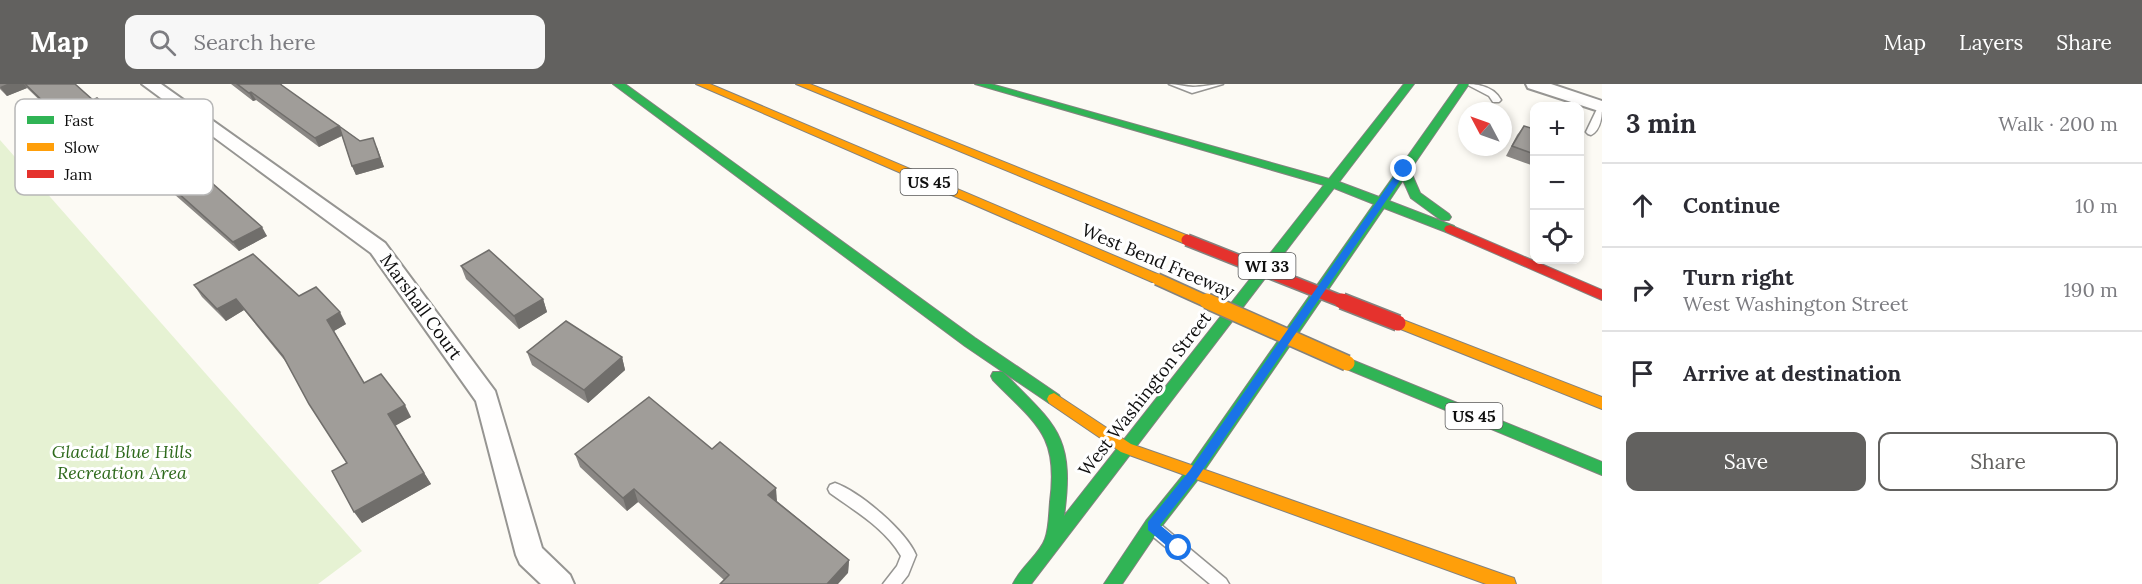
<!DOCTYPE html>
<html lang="en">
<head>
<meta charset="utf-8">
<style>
	:root { --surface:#fff; --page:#f7f7f7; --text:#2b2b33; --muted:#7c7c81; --line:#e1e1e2; --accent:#62615f }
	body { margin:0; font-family:Lora,serif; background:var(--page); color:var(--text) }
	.controls { position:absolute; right:18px; top:18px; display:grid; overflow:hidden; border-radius:12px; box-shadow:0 3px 9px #0003 }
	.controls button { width:54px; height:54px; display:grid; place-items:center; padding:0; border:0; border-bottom:2px solid var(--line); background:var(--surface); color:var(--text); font:30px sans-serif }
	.compass { position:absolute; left:1458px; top:18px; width:54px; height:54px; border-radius:50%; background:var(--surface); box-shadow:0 3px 9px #0003; rotate:311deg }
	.stop { position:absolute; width:18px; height:18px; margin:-14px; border:4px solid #1a73e8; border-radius:50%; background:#fff }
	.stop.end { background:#1a73e8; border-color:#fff; box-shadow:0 2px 6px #0008 }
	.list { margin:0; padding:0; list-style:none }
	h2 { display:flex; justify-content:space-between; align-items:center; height:78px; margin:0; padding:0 24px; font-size:26px }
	h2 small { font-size:20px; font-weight:400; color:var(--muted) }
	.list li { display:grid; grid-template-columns:39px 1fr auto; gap:18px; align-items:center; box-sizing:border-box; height:84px; padding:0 24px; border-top:2px solid var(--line) }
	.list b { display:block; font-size:22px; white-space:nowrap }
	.list p { margin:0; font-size:20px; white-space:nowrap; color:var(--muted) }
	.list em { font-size:20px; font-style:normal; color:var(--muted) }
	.actions { display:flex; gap:12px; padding:18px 24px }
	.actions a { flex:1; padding:14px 0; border:2px solid var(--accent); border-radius:12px; text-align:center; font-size:21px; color:var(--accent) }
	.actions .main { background:var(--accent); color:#fff }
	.icon { flex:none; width:33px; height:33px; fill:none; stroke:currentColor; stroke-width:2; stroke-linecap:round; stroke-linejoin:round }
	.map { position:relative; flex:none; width:1602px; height:500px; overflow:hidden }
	header { display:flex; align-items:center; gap:36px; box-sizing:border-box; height:84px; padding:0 30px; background:var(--accent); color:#fff }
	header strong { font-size:28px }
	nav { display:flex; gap:33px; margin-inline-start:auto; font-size:21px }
	.search { width:420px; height:54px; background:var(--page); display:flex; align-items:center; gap:15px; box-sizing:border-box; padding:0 21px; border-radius:12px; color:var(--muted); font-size:22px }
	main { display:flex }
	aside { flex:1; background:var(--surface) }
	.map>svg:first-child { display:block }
	.green { fill:#e6f2d3 }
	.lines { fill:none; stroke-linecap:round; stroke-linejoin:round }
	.lane-casing { stroke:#969592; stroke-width:3 }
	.street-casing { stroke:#969592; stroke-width:4 }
	.fast-casing { stroke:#83827f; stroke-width:2 }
	.slow-casing { stroke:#83827f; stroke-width:2 }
	.jam-casing { stroke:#83827f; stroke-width:2 }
	.lane { fill:#fffefd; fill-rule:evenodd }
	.street { fill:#fffefd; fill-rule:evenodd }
	.fast { fill:#30b455; fill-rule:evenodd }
	.slow { fill:#ff9f0a; fill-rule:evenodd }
	.jam { fill:#e5322d; fill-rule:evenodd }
	.slow-bridge-far1-casing { stroke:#83827f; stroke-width:14; stroke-linecap:butt }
	.slow-bridge-casing { stroke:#83827f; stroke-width:18; stroke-linecap:butt }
	.jam-bridge-far1-casing { stroke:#83827f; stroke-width:14; stroke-linecap:butt }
	.jam-bridge-casing { stroke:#83827f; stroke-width:18; stroke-linecap:butt }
	.slow-bridge-far1 { stroke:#ff9f0a; stroke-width:11 }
	.slow-bridge { stroke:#ff9f0a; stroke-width:15 }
	.jam-bridge-far1 { stroke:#e5322d; stroke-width:11 }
	.jam-bridge { stroke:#e5322d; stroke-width:15 }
	.wall { fill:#8a8784 }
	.shaded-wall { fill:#706e6b }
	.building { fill:#a09d99; stroke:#706e6b; stroke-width:1.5 }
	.route { fill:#1a73e8 }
	.labels { text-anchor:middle; stroke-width:6; stroke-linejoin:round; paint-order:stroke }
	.shield { fill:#fff; stroke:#575757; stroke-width:1.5 }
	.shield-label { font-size:16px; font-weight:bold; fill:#0f0f0f }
	.street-label { font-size:18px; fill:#0f0f0f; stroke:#fff }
	.park-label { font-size:18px; font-style:italic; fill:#2e6a1c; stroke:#fff }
	.key { fill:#fff; stroke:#b7b7b7; stroke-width:1.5 }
	.key-label { font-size:16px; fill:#0f0f0f }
</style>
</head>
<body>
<header>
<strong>Map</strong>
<div class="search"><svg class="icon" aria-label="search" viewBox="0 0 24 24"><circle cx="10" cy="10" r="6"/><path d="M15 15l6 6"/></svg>Search here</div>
<nav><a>Map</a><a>Layers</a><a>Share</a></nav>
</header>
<main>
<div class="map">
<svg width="1602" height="500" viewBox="0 0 1602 500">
	<rect width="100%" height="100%" fill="#fcfaf4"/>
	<polygon class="green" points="0,56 362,467 318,500 0,500"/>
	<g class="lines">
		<defs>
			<g id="lane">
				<path d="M1169 0C1177 0 1186 3 1193 3 1203 3 1213 0 1223 0L1192 9Z"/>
				<path d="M1466 0C1479 0 1494 3 1501 16L1499 18H1493L1489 12Z"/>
				<path d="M1602 22C1602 32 1601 46 1591 51L1588 50 1586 48 1597 25Z"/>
				<path d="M835 399C860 408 905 446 916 471L908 491 901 500H883L897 482 901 472C885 444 856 428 830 409L828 405 830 401Z"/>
				<polygon points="1155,439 1160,440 1226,495 1229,500 1210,500 1150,450 1148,445 1150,440"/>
			</g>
			<g id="street">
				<polygon points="142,0 161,0 385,159 495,307 542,464 570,491 574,500 541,500 520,480 516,471 476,317 371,169"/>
				<polygon points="1526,0 1551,0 1602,17 1602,28 1528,4"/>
			</g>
			<g id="fast">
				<polygon points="613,0 625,0 975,254 1059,311 1061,315 1059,319 1049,319 965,262"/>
				<path d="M975 0H991L1329 95 1404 0H1414L1339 98 1379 113 1459 0H1469L1410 86 1420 109 1449 130 1451 133 1449 136H1441L1411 114 1403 96 1389 117 1454 142 1456 145 1454 148H1446L1384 124 1199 394 1158 447 1122 500H1104L1146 437 1189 384 1374 120 1334 104 1031 500H1013C1020 484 1040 470 1045 455 1049 445 1049 430 1050 418 1059 351 1037 341 993 296L991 292 993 288H1003C1056 342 1075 351 1064 432L1324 101Z"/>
				<polygon points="1347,274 1602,378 1602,391 1342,283 1340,279 1342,275"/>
			</g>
			<g id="slow">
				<polygon points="696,0 710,0 1162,192 1163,195 1162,198 1152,198"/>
				<polygon points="796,0 810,0 1191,153 1193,156 1191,159 1183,159"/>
				<polygon points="1398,234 1602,313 1602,325 1393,242 1391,239 1393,236"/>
				<polygon points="1054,309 1131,360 1508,492 1514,494 1516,500 1486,500 1121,368 1049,319 1047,315 1049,311"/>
			</g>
			<polygon id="jam" points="1450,141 1602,206 1602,216 1446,148 1444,145 1446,142"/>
		</defs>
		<use href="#lane" class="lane-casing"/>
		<use href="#street" class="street-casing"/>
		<use href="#fast" class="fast-casing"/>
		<use href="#slow" class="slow-casing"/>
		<use href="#jam" class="jam-casing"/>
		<use href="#lane" class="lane"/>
		<use href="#street" class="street"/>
		<use href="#fast" class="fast"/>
		<use href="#slow" class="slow"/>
		<use href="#jam" class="jam"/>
		<defs>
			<polyline id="slow-bridge-far1" points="1157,195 1210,219"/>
			<polyline id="slow-bridge" points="1207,217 1347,279"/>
			<polyline id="jam-bridge-far1" points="1187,156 1346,219"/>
			<polyline id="jam-bridge" points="1342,217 1398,239"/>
		</defs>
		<use href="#slow-bridge-far1" class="slow-bridge-far1-casing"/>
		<use href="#slow-bridge" class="slow-bridge-casing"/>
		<use href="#jam-bridge-far1" class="jam-bridge-far1-casing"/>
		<use href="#jam-bridge" class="jam-bridge-casing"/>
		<use href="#slow-bridge-far1" class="slow-bridge-far1"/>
		<use href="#slow-bridge" class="slow-bridge"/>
		<use href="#jam-bridge-far1" class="jam-bridge-far1"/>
		<use href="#jam-bridge" class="jam-bridge"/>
	</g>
	<g class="wall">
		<polygon points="0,0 75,0 93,16 190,90 267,152 239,167 166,103 162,104 156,98 145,103 67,30 58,34 27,4 7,12 0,5"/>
		<polygon points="231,0 282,0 282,2 360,57 377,63 384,83 356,91 352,82 342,52 319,63 256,16 253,17"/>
		<polygon points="1524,42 1534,45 1534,82 1506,72 1517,51"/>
		<polygon points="461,182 543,215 547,228 519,245 466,195"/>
		<polygon points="194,201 299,212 346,240 334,247 364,299 411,333 395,341 431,400 362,439 347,379 286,278 244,226 226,237 202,213"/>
		<polygon points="527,268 622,273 625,286 588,319 532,281"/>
		<polygon points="575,370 777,417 849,476 848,489 724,496 638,418 627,427 580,383"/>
	</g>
	<g class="shaded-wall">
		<polygon points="7,0 24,0 27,4 7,12 0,3"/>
		<polygon points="251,8 256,16 253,17 249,9"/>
		<polygon points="60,21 67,30 58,34 51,25"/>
		<polygon points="339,42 343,51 319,63 315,54"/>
		<polygon points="373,54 384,83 356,91 352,82"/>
		<polygon points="149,89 156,98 145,103 139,94"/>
		<polygon points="160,93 166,103 162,104 156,95"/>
		<polygon points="262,143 267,152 239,167 233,158"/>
		<polygon points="236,215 244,226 226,237 217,225"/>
		<polygon points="543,215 547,228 519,245 514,232"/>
		<polygon points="340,228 346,240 334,247 327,236"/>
		<polygon points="622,273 625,286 588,319 584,306"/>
		<polygon points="405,321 411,333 395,342 388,330"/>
		<polygon points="424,389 431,400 362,439 354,428"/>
		<polygon points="776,404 777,417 769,424 768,411"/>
		<polygon points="634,405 638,418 627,427 623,414"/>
		<polygon points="849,476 848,489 838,500 827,500"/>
	</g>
	<g class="building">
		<polygon points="25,0 75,0 93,16 97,14 126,37 131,35 190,90 197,86 262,143 233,158 160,93 156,95 149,89 139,94 60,21 51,25"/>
		<polygon points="237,0 280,0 339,42 315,54 251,8 249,9"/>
		<polygon points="339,42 360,57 373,54 380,74 352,82"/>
		<polygon points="1524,42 1534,45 1534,70 1512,62"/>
		<polygon points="489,166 543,215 514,232 461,182"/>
		<polygon points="253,170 299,212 316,203 340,228 327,236 364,299 381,290 405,321 388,330 424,389 354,428 332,387 347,379 309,320 283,272 236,215 217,225 194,201"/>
		<polygon points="566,237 622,273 584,306 527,268"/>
		<polygon points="649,313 712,365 720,358 776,404 768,411 849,476 827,500 720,500 729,491 634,405 623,414 575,370"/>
	</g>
	<polygon class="route" points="1404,82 1408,85 1407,86 1198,393 1160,441 1183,460 1183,468 1174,468 1148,446 1148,438 1190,386 1401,83"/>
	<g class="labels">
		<g class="shield">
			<rect x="900.5" y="85" width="57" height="26" rx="4.5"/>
			<rect x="1238.5" y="169" width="57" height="26" rx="4.5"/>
			<rect x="1445.5" y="319" width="57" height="26" rx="4.5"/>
		</g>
		<g class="shield-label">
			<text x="929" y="104">US 45</text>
			<text x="1267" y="188">WI 33</text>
			<text x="1474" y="338">US 45</text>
		</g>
		<g class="street-label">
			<text transform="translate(1158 177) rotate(23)" y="6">West Bend Freeway</text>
			<text transform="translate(421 223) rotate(54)" y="6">Marshall Court</text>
			<text transform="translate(1145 310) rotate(-52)" y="6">West Washington Street</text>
		</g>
		<g class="park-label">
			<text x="122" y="374">Glacial Blue Hills<tspan x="122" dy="21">Recreation Area</tspan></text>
		</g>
	</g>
	<rect x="15" y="15" width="198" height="96" rx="9" class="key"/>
	<rect x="27" y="32" width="27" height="8" fill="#30b455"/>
	<rect x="27" y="59" width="27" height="8" fill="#ff9f0a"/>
	<rect x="27" y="86" width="27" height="8" fill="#e5322d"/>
	<g class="key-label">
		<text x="64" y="42">Fast</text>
		<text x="64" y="69">Slow</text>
		<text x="64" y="96">Jam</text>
	</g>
</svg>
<div class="controls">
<button>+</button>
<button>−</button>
<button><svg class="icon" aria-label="locate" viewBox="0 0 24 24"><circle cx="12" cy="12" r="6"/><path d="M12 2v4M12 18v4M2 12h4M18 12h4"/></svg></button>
</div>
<svg class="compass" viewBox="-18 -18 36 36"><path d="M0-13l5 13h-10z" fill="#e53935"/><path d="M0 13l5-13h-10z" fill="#7c7c81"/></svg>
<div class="stop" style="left:1179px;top:464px"></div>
<div class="stop end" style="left:1404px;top:85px"></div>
</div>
<aside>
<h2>3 min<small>Walk · 200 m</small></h2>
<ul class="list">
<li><svg class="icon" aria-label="ahead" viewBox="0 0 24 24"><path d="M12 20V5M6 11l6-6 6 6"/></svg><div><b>Continue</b></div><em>10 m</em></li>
<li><svg class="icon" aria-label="right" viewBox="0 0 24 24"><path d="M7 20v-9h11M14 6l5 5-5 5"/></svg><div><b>Turn right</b><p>West Washington Street</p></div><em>190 m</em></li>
<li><svg class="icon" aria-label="arrive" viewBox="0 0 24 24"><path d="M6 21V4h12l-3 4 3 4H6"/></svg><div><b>Arrive at destination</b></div></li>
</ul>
<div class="actions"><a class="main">Save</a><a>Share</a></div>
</aside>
</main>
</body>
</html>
